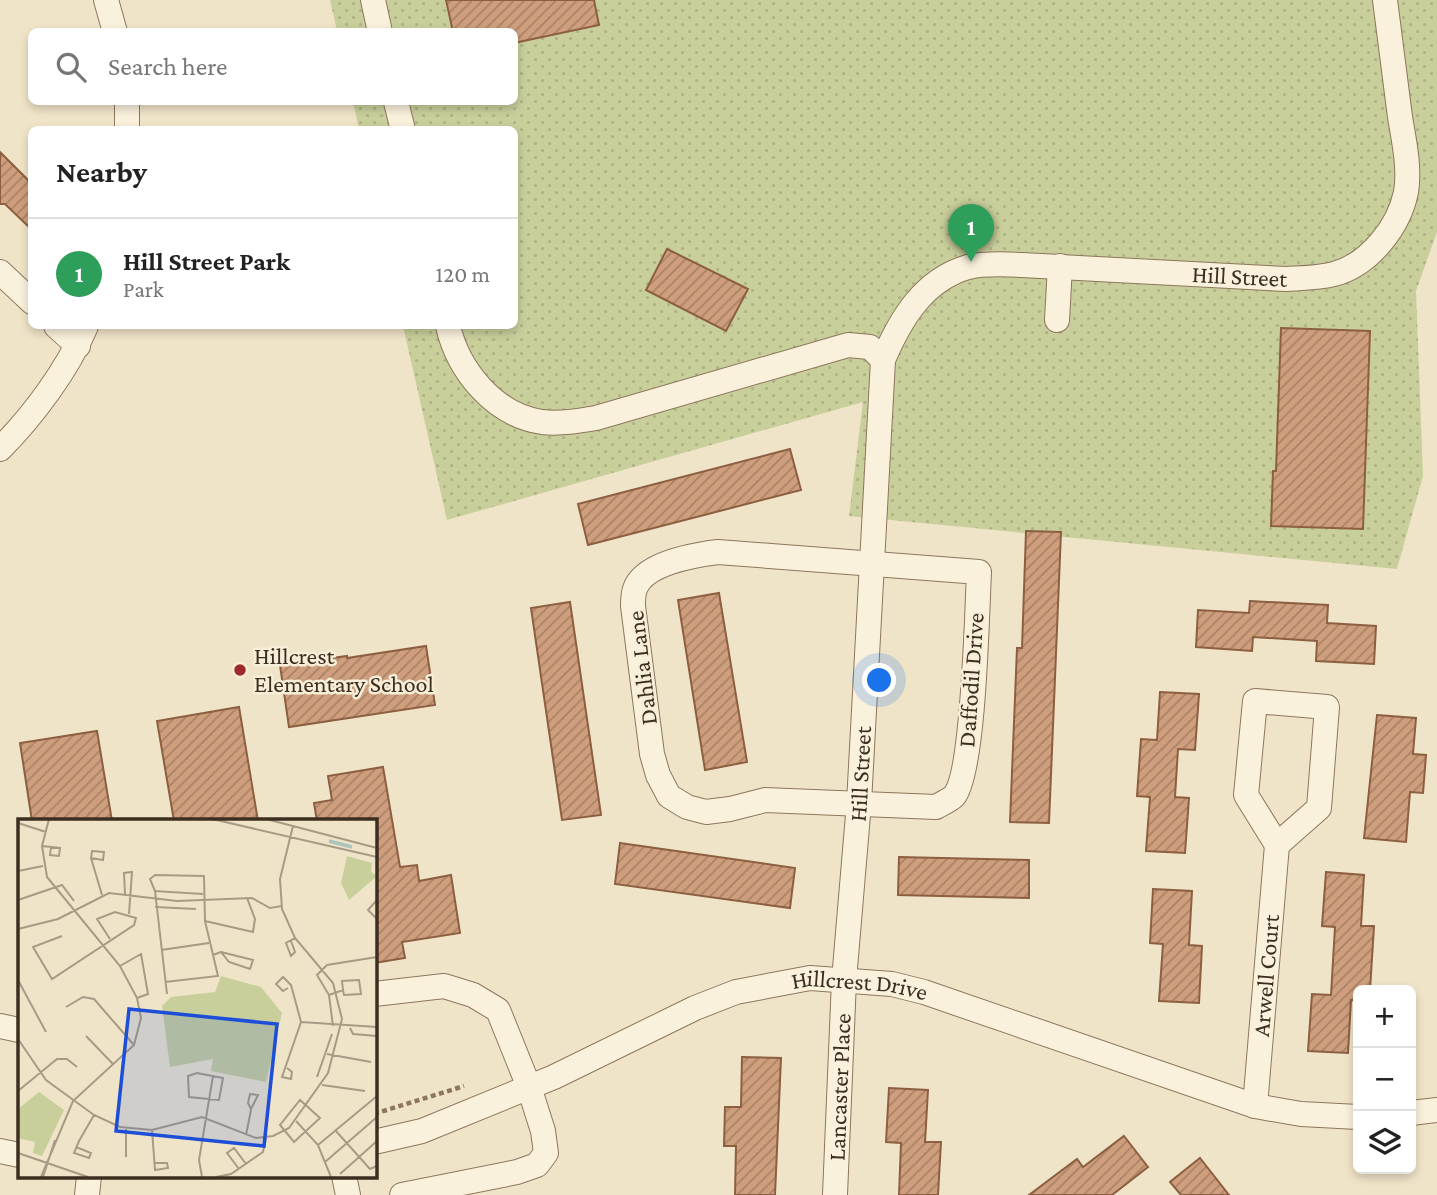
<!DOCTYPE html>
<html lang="en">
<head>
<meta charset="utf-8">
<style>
	:root { --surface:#fff; --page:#f6f6f6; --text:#222; --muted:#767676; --line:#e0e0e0; --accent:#1a73e8 }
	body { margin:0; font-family:"Crimson Pro",serif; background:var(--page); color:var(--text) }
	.controls { position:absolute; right:21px; bottom:21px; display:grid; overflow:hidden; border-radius:10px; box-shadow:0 4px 10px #0003 }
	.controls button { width:63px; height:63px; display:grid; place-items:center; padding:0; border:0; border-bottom:2px solid var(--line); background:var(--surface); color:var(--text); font:35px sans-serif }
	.you { position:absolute; left:880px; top:681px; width:24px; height:24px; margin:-18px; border:5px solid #fff; border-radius:50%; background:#1a73e8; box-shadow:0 0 0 10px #1a73e833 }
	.badge { display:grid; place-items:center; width:46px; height:46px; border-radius:50%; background:var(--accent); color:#fff; font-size:23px; font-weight:700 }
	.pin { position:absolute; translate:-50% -58px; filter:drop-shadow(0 2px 4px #0008) }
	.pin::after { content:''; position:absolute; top:37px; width:24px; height:21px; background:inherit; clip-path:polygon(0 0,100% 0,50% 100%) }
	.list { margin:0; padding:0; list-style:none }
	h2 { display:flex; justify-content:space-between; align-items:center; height:91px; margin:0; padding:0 28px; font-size:30px }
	h2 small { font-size:23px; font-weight:400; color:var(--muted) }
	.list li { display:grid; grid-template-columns:46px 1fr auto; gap:21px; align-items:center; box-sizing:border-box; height:112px; padding:0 28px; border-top:2px solid var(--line) }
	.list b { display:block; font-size:26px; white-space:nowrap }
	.list p { margin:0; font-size:23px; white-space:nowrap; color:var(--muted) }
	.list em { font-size:23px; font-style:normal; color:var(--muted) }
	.icon { flex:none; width:38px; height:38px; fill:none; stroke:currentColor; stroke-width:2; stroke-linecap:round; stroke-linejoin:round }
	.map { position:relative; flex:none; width:1437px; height:1195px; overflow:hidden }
	.search { position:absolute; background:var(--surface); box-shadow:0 4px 10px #0003; left:28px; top:28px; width:490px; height:77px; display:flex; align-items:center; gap:18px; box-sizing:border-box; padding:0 24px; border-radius:10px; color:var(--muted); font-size:26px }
	.panel { position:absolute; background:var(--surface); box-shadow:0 4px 10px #0003; left:28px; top:126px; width:490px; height:203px; border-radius:10px }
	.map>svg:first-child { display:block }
	.park { fill:url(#park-dots) }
	.building { fill:url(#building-hatch); stroke:#8d5f41; stroke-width:2 }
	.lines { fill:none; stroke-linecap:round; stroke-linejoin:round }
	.minor-casing { stroke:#8d765c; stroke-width:26 }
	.path { stroke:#8d765c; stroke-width:4.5; stroke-dasharray:5 3.5; stroke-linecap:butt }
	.minor { stroke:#faf1dc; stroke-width:24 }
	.poi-dot { fill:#9e2a2b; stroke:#f7eed8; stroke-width:2.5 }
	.labels { text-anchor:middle; stroke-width:5; stroke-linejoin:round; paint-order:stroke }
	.street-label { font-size:24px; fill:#3d2e20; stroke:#f7eed8 }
	.poi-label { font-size:24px; fill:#3d2e20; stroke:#f7eed8; text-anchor:start }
	.inset-river { fill:none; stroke:#a9c4bc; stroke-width:3.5 }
	.inset-road { fill:none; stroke:#a89b85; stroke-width:2 }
	.view { fill:#1d4ed8; fill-opacity:0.15; stroke:#1d4ed8; stroke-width:3.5 }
	.inset-edge { fill:none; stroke:#3d2e20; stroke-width:3.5 }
</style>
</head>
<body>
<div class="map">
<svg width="1437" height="1195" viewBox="0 0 1437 1195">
	<defs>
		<pattern id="park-dots" width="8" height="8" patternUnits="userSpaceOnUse" patternTransform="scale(1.75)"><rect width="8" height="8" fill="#c9cf9b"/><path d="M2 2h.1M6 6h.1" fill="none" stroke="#aeb285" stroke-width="1.8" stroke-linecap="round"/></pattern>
		<pattern id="building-hatch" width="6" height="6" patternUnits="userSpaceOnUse" patternTransform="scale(1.75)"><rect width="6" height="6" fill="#cf9f7d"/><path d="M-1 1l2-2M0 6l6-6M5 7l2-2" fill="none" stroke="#a98266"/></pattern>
	</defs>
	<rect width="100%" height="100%" fill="#f0e4c8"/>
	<polygon class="park" points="330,0 1437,0 1437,232 1416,291 1423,476 1397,569 849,516 863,402 447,520 403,326 514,326 514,130 359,129 353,102 514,102 514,32 337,31"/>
	<g class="building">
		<polygon points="446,0 594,0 599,25 514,43 514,32 453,32"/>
		<polygon points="0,152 32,184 32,230 5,204 0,204"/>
		<polygon points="667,249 748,289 726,331 646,290"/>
		<polygon points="1281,328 1370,331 1363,529 1271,526 1273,471 1276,471"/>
		<polygon points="790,449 801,490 588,545 578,504"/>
		<polygon points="1026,531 1061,532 1049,823 1010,822 1017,648 1022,648"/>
		<polygon points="719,593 747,762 705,770 678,600"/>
		<polygon points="1250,601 1328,605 1327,623 1376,626 1374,664 1316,661 1317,641 1253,637 1252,651 1196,647 1198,610 1249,613"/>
		<polygon points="570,602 601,815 562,820 531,608"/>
		<polygon points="426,646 435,705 289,727 280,665 347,656 347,658"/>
		<polygon points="1160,692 1199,694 1195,750 1178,749 1175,797 1189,798 1185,853 1146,851 1150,797 1137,796 1141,739 1157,740"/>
		<polygon points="239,707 258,821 174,821 157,721"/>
		<polygon points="1377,715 1416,718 1413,754 1426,755 1423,793 1410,792 1406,842 1364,838"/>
		<polygon points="97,731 112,821 32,821 20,743"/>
		<polygon points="383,767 400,867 417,865 419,881 451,875 460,933 402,942 405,958 374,963 374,821 317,821 314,803 332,800 328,776"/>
		<polygon points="620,843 795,868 790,908 615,884"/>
		<polygon points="899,857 1029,860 1029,898 898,895"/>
		<polygon points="1326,872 1364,875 1361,926 1374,926 1370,990 1358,990 1358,1001 1351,1000 1348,1053 1308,1051 1312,994 1331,995 1335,927 1322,926"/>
		<polygon points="1153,889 1192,891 1189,945 1202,946 1199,1003 1159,1001 1163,944 1150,943"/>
		<polygon points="742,1057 781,1058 775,1195 735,1195 736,1146 724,1146 725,1107 741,1107"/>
		<polygon points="889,1088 928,1090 925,1142 941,1142 938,1195 899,1195 901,1143 886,1142"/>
		<polygon points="1124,1136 1148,1167 1112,1195 1029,1195 1077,1159 1083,1167"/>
		<polygon points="1200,1158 1229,1195 1181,1195 1170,1182"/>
	</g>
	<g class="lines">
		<defs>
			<g id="minor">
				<polyline points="106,0 115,32"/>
				<polyline points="373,0 380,32"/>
				<polyline points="127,102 127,130"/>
				<polyline points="396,102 403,130"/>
				<polyline points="0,272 32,302"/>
				<polyline points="1057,320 1060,266"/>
				<polyline points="56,326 78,346"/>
				<path d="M448 326C458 370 494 415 542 422 560 424 578 421 596 418L848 345 870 347 883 360"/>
				<path d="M0 449C33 416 68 369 86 326"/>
				<path d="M718 552 979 572C977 610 974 773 954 796 950 800 941 804 936 807L765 800 730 809 706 812 687 807 669 796 658 775 652 754 633 606C633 601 633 594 635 589 644 563 694 555 718 552Z"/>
				<polygon points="1255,701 1327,707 1319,808 1277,845 1246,795"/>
				<polyline points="374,994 444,986 473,995 498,1010 529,1087 543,1131 546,1153 537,1165 517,1172 402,1195"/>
				<polyline points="0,1026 19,1030"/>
				<path id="s1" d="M1255 1106 1277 845"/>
				<polyline points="1411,1113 1437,1110"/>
				<path id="s2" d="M374 1142 422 1131 554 1077 695 1008 736 992 810 978 892 984 924 992 1255 1106 1301 1114 1358 1117"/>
				<polyline points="0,1151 19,1155"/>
				<polyline points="344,1176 348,1195"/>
				<polyline points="87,1195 89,1176"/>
				<path id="s3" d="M835 1195 844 980 859 803 883 360C900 320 923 280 968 267 985 263 1005 264 1022 265L1286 279C1303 278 1319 278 1334 274 1369 265 1399 227 1406 192 1410 168 1404 141 1400 117 1395 78 1390 39 1385 0"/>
			</g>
		</defs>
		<use href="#minor" class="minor-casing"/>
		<polyline class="path" points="374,1114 464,1086"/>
		<use href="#minor" class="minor"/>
	</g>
	<circle class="poi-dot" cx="240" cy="670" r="7"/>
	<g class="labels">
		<g class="street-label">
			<text dy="8" stroke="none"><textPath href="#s3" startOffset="1239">Hill Street</textPath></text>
			<text transform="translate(642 668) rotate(-97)" y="8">Dahlia Lane</text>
			<text transform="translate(971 680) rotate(-86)" y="8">Daffodil Drive</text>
			<text dy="8" stroke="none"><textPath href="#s3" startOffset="422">Hill Street</textPath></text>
			<text dy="8" stroke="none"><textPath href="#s1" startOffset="131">Arwell Court</textPath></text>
			<text dy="8" stroke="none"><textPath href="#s2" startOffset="518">Hillcrest Drive</textPath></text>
			<text dy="8" stroke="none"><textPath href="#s3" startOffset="108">Lancaster Place</textPath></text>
		</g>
		<g class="poi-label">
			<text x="254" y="664">Hillcrest<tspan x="254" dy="28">Elementary School</tspan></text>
		</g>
	</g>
	<g transform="translate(18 819)">
		<rect width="359" height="359" fill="#f0e4c8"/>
		<path d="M329 37 354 44 353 53 359 57 331 81 323 64Z" fill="#c9cf9b"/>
		<path d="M203 157 243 168 264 194 248 263 193 252 195 240 152 248 144 187 153 178 197 173ZM21 273 46 291 24 337 15 334 17 323 0 319V290Z" fill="#c9cf9b"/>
		<path class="inset-river" d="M311 22 334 28"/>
		<path class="inset-road" d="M194 0 359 38M248 0 359 29M0 4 28 13M24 27 42 29 41 37 32 36 33 28M74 32 86 33 85 41 73 39ZM73 39 84 76M0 52 25 47M137 72 132 60 137 56 186 57 187 102 200 157 147 163M107 75 106 54 114 53 111 95M0 81 44 66 56 82M359 81 350 91 359 100M137 88 178 90M187 102 235 113 237 100 229 79M0 110 40 100 91 74 159 82 234 79 252 89 264 87M44 117 15 128 34 160 116 106 118 99 97 93 79 100 92 120M273 122 277 133 273 137 268 124 277 119M143 131 191 124M195 136 203 133 211 143 232 150 235 141 203 133M102 147 123 135 130 175 119 179M0 161 28 213M149 175 137 72 185 75M311 176 325 171 326 176 343 175 341 161 324 162 325 171M48 188 65 178 76 180 116 226M283 203 359 208M315 207 311 176 299 156 309 146 359 138M332 209 335 215 359 217M68 217 95 245M0 220 28 261 76 296 102 308 134 311 184 298 238 319 255 317 271 309 310 254 324 200 315 164 277 119 264 90 262 60 275 7M309 235 353 243M269 249 274 253 273 260 264 258 283 203 273 166 265 158 258 165 265 172 270 169M179 254 205 259 201 281 171 278 170 257ZM299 258 314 215M304 266 347 272M0 272 39 240H49L59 248M232 275 240 276 233 290 230 284ZM282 281 302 299 276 323 262 306ZM278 302 300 326 313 358M108 310V338M134 311 137 351 150 349 149 344H137M317 311 352 350 359 347M228 316 233 291M300 326 359 277M58 328 73 334 71 339 56 334 61 322 76 296M0 334 70 358M307 343 359 298M221 350 209 334 216 329 228 345M322 355 359 322M23 358 55 282 116 226 123 199 119 179 102 147 29 58 24 27 31 0M25 358 37 321M184 358 181 341 195 257M198 358 213 355 245 333 248 319"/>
		<path class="view" d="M111 190 259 205 246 327 98 312Z"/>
		<rect width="359" height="359" class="inset-edge"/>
	</g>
</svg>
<div class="controls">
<button>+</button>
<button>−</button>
<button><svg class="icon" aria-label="layers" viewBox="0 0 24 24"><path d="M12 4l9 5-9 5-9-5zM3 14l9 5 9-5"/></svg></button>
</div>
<div class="you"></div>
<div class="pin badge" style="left:971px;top:262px;background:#2e9e5b">1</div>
<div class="search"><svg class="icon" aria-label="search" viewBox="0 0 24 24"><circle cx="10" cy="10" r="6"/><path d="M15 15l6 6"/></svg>Search here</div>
<section class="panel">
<h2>Nearby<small></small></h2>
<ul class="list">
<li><span class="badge" style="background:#2e9e5b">1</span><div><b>Hill Street Park</b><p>Park</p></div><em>120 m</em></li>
</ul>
</section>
</div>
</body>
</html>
